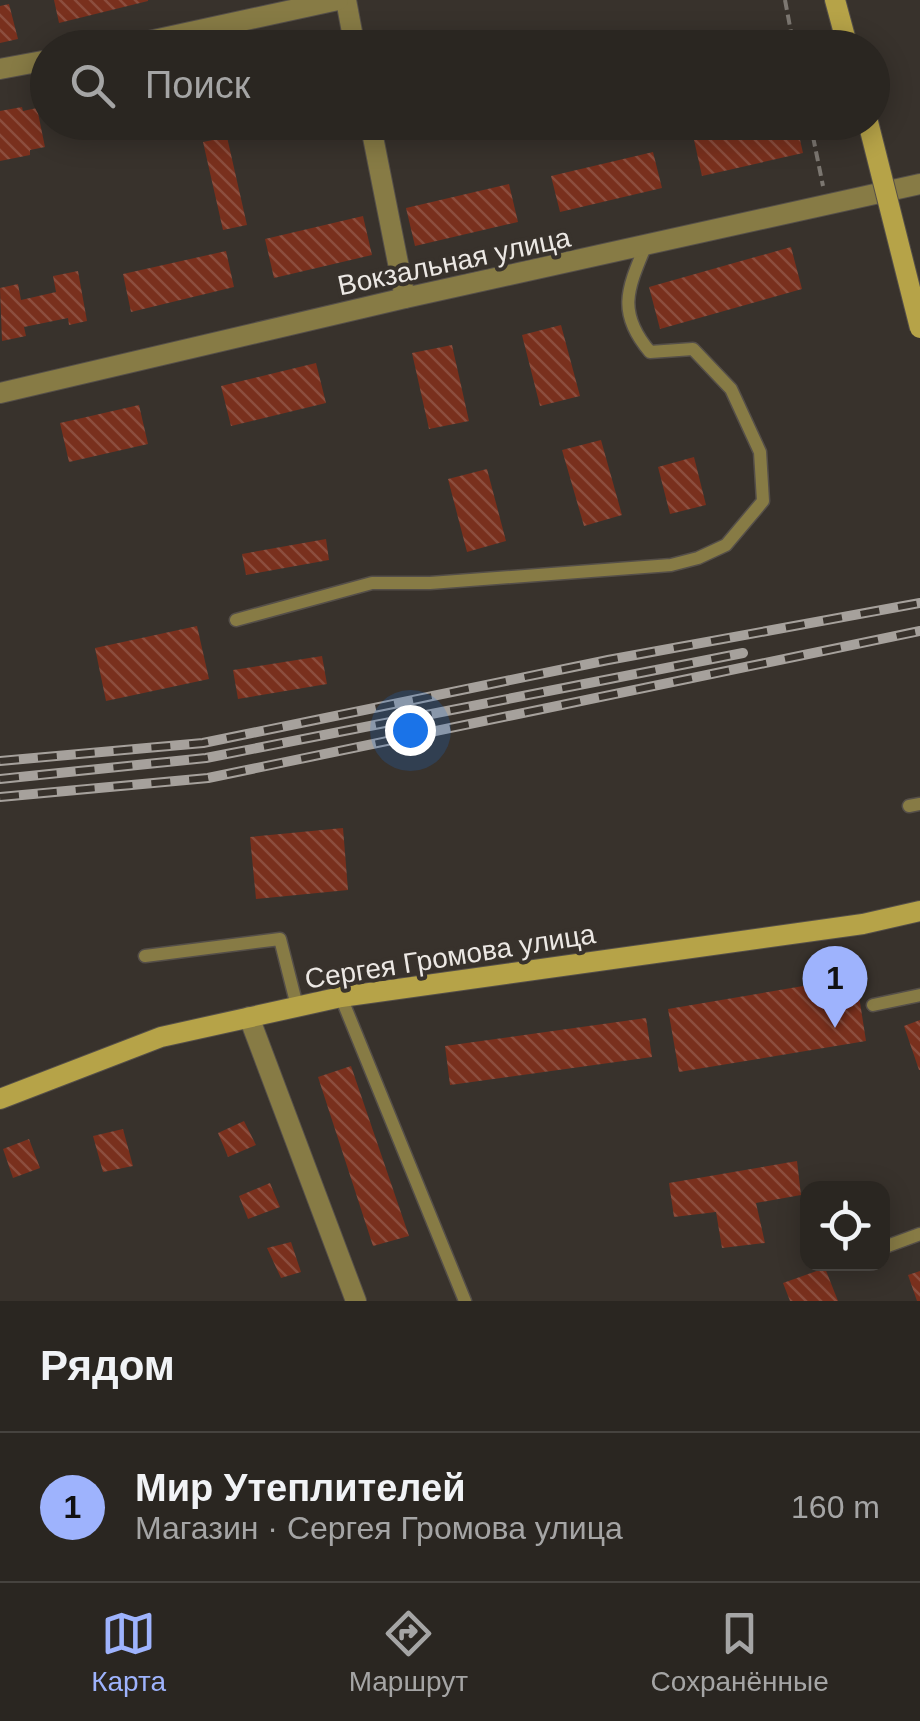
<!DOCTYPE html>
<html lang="ru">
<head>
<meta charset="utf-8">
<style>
	:root { --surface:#2a2621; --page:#322e2a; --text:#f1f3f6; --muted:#a5a5a5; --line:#46433f; --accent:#9eb3fd }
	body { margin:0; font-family:Helvetica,sans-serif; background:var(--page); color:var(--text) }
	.controls { position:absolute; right:30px; bottom:30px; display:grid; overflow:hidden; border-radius:20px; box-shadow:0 5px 25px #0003 }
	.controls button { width:90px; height:90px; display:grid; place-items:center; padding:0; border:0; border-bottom:2px solid var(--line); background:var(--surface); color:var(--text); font:50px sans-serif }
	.you { position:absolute; left:410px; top:730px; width:35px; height:35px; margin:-25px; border:8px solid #fff; border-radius:50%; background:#1a73e8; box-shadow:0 0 0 15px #1a73e833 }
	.badge { display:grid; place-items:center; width:65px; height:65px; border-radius:50%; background:var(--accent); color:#111; font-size:32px; font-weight:700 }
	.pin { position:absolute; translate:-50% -82px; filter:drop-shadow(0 2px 5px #0008) }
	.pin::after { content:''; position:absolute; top:52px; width:35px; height:30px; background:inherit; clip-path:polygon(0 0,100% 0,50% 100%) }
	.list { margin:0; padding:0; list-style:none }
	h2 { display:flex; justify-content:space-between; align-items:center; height:130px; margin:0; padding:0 40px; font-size:42px }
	h2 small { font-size:32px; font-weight:400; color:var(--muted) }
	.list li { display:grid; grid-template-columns:65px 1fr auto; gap:30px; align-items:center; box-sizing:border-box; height:150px; padding:0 40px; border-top:2px solid var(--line) }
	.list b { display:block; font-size:38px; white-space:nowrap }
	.list p { margin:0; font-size:32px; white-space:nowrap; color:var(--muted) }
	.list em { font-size:32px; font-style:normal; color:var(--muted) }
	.icon { flex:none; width:55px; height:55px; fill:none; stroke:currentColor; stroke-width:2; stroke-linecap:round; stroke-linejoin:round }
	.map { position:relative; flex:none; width:920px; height:1301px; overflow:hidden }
	.search { position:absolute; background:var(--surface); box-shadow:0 5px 25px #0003; left:30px; right:30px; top:30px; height:110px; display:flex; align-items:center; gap:25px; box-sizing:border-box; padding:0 35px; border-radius:55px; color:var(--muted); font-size:38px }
	.sheet { height:280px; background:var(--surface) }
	nav { display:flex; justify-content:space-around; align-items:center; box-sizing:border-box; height:140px; border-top:2px solid var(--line); background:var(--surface); font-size:28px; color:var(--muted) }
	nav a { display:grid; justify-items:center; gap:5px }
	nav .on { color:var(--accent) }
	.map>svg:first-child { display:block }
	.building { fill:url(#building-back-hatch) }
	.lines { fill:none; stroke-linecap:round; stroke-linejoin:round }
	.lane-casing { stroke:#554f49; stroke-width:15 }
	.street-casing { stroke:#554f49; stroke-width:22 }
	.secondary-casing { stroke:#554f49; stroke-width:22 }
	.path { stroke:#7c7771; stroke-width:4; stroke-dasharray:10 5; stroke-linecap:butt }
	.lane { stroke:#877b45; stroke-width:12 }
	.street { stroke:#877b45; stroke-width:20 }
	.secondary { stroke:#b6a348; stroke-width:20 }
	.rail-casing { stroke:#a6a19c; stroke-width:10 }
	.rail { stroke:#38322c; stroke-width:6; stroke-dasharray:19; stroke-linecap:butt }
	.secondary-bridge-casing { stroke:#554f49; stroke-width:22; stroke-linecap:butt }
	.secondary-bridge { stroke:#b6a348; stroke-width:20 }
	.labels { text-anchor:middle; stroke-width:8; stroke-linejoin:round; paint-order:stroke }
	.street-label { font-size:28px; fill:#ece8e4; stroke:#38322c }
</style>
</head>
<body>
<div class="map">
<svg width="920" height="1301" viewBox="0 0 920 1301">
	<defs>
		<pattern id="building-back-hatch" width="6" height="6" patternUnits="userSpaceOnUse" patternTransform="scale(2.5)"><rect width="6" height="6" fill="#79301d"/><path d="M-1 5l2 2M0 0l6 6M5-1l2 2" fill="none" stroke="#8c4e3e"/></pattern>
	</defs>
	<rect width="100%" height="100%" fill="#38322c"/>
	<g class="building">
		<polygon points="54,0 148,0 148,1 59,23"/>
		<polygon points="9,4 18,39 0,43 0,6"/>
		<polygon points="22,107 23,111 37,108 45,147 30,150 30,155 0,161 0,111"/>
		<polygon points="770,122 796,122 803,153 702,176 694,140"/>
		<polygon points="227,137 247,225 223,230 203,142"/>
		<polygon points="653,152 662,188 560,212 551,176"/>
		<polygon points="509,184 518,222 415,246 406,208"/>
		<polygon points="363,216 372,255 274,278 265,239"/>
		<polygon points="791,247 802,289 660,329 649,287"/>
		<polygon points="226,251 234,287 131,312 123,274"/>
		<polygon points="78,271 87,321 69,325 68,318 24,327 26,336 2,341 0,288 18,284 21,300 56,292 53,276"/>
		<polygon points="561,325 580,396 540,406 522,335"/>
		<polygon points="452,345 469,421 429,429 412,353"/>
		<polygon points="316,363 326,403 231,426 221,386"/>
		<polygon points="139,405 148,444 69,462 60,423"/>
		<polygon points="601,440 622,515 584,526 562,450"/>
		<polygon points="694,457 706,505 670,514 658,467"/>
		<polygon points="487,469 506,541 467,552 448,479"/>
		<polygon points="326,539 329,560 246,575 242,554"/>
		<polygon points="197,626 209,679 106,701 95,648"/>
		<polygon points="322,656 327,684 238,699 233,670"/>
		<polygon points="343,828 348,890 256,899 250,837"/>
		<polygon points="856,977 866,1041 679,1072 668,1009"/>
		<polygon points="646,1018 652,1057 450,1085 445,1046"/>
		<polygon points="920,1020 920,1070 919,1070 904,1026"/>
		<polygon points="351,1066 409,1236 373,1246 318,1077"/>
		<polygon points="244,1121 256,1145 228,1157 218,1133"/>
		<polygon points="123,1129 133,1166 103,1172 93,1136"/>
		<polygon points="29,1139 40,1168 13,1178 3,1149"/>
		<polygon points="797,1161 801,1195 756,1203 765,1243 722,1248 716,1212 674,1217 669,1183"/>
		<polygon points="270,1183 280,1207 248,1219 239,1196"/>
		<polygon points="291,1242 301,1272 281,1278 267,1248"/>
		<polygon points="825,1268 838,1301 790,1301 783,1283"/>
		<polygon points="920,1271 920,1301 917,1301 908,1275"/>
	</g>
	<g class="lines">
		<defs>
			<g id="lane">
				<path d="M236 620 372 583H430L671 565 698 558 726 545 763 501 760 452 731 389 693 349 650 352C617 313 627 290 645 247"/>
				<polyline points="909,806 920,804"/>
				<polyline points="145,956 280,939 297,1006"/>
				<polyline points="341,997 465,1301"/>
				<polyline points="873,1005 920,995"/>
				<polyline points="882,1248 920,1234"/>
			</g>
			<g id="street">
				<polyline points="346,0 355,48"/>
				<polyline points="117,48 338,0"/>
				<polyline points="0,69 48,60"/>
				<polyline points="370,122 405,298"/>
				<polyline points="0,393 405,298 920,184"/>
				<polyline points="249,1017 356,1301"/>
			</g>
			<g id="secondary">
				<polyline points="835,0 848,48"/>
				<polyline points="0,1099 161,1037 341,997 863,924 920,911"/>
			</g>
		</defs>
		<use href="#lane" class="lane-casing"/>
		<use href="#street" class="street-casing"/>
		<use href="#secondary" class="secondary-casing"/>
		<g class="path">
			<polyline points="785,0 794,48"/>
			<polyline points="810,122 823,186"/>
		</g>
		<use href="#lane" class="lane"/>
		<use href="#street" class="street"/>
		<use href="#secondary" class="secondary"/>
		<defs>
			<g id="rail">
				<polyline points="0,761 203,743 608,660 920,603"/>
				<polyline points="0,779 206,758 743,653"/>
				<polyline points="0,797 208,778 920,631"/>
			</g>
		</defs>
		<use href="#rail" class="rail-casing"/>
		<use href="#rail" class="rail"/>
		<defs>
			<polyline id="secondary-bridge" points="868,122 920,328"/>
		</defs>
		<use href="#secondary-bridge" class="secondary-bridge-casing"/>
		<use href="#secondary-bridge" class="secondary-bridge"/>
	</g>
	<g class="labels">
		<g class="street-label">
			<text transform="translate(454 261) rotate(-12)" y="10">Вокзальная улица</text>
			<text transform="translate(450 956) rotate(-9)" y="10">Сергея Громова улица</text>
		</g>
	</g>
</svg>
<div class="controls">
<button><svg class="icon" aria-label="locate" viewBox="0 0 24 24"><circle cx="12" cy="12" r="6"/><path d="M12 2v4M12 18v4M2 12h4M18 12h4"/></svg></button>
</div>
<div class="you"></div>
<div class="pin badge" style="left:835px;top:1028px">1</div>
<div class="search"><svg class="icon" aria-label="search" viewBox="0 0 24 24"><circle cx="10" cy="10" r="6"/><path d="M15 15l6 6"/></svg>Поиск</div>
</div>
<section class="sheet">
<h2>Рядом<small></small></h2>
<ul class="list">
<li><span class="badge">1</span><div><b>Мир Утеплителей</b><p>Магазин · Сергея Громова улица</p></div><em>160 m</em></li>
</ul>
</section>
<nav>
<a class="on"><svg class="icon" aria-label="map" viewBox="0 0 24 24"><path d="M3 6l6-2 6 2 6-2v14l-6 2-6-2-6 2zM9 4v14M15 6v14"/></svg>Карта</a>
<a><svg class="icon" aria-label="directions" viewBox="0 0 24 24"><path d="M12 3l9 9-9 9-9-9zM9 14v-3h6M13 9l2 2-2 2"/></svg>Маршрут</a>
<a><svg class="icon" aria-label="saved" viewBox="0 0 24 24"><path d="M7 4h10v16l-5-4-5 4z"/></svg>Сохранённые</a>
</nav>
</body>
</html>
